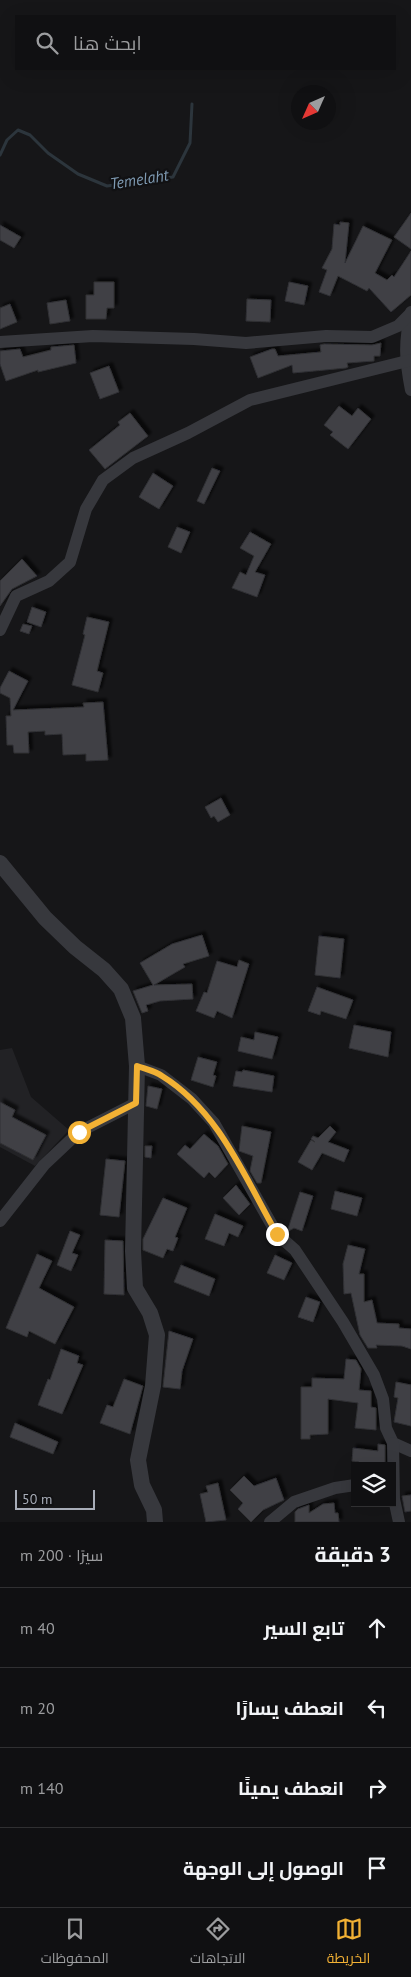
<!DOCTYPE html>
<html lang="ar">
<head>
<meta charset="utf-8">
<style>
	:root { --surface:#101012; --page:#1e1e20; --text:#f1f3f6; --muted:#9c9d9f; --line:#303032; --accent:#f2b134 }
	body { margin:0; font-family:"PT Sans",Cairo,sans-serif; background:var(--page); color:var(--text); direction:rtl }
	.controls { position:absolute; right:15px; bottom:15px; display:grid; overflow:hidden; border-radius:0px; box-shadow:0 5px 20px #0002 }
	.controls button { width:45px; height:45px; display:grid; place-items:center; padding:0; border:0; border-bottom:1px solid var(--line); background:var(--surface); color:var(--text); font:25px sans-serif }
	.compass { position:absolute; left:291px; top:85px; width:45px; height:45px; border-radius:50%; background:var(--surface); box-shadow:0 5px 20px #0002; rotate:225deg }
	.scale { position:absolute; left:15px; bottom:12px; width:80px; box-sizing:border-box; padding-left:5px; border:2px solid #a8adb8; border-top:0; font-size:14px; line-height:18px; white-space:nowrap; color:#a8adb8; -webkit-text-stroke:4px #111113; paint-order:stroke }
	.stop { position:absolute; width:15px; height:15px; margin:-11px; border:4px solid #f2b134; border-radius:50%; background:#fff }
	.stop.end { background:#f2b134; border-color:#fff; box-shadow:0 1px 5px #0008 }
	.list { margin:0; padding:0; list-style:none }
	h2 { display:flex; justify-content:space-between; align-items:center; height:65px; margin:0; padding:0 20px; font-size:21px }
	h2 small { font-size:16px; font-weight:400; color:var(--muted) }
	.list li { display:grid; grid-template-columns:32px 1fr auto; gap:15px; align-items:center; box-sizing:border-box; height:80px; padding:0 20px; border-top:1px solid var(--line) }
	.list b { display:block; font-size:19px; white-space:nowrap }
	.list em { font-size:16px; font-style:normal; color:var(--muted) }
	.icon { flex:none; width:28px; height:28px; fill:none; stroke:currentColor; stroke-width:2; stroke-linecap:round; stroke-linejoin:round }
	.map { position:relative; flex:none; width:411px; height:1522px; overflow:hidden; direction:ltr }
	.search { position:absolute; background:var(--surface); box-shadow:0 5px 20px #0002; left:15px; right:15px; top:15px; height:55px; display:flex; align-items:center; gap:12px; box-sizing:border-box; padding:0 18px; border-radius:0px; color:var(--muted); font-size:19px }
	.sheet { height:385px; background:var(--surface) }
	nav { display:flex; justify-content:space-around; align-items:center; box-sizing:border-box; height:70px; border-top:1px solid var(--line); background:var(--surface); font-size:14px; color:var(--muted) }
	nav a { display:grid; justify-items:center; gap:2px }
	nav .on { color:var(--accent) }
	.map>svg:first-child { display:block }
	.built { fill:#222225 }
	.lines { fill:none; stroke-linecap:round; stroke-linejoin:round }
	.stream { stroke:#2c353c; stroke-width:3 }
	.building { fill:#404145; stroke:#303034; filter:url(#shadow) }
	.minor { stroke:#37383d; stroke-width:12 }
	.tertiary { stroke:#37383d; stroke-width:16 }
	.route { stroke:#f2b134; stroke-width:6 }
	.labels { text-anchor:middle; stroke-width:4.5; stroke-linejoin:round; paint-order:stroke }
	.water-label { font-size:16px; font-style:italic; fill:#7f9bb3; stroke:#111113 }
</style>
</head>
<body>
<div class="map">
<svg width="411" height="1522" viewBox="0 0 411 1522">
	<defs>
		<filter id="shadow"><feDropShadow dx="3.5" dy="-3.5" stdDeviation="1" flood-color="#0009"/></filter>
	</defs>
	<rect width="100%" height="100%" fill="#161618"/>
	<polygon class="built" points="12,1048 31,1097 69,1130 35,1166 0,1147 0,1050"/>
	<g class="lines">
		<polyline class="stream" points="0,155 7,140 18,130 30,135 48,153 78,174 107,186 173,177 190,143 192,104"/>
	</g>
	<g class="building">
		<polygon points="411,213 411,249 394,237"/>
		<polygon points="340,222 349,223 345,263 363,226 392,240 375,273 387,280 392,275 394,277 411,251 411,295 391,312 369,288 367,291 338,276 330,296 319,292 327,270 322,268 332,249 334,224 340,225"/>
		<polygon points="0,225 21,237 14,248 0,240"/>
		<polygon points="94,282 114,282 114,308 107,308 106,319 86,319 86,295 94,295"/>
		<polygon points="289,282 308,286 304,305 285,301"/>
		<polygon points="247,299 271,300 270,322 246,321"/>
		<polygon points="66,300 70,321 50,324 47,303"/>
		<polygon points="10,304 17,322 0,329 0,308"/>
		<polygon points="381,343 380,356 374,356 374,361 347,363 348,367 346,368 293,373 292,365 258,378 250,357 272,349 275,349 278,356 321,352 320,345 324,344 372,345"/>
		<polygon points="74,345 76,363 38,372 38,370 6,381 0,364 0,351 20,349 23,357 51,350 51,347"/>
		<polygon points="109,366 119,392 100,399 90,373"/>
		<polygon points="339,406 352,416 358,408 371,419 348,449 330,435 333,432 324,425"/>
		<polygon points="130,413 148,436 105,469 89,450 120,425 118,422"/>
		<polygon points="212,468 220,471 204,504 197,501"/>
		<polygon points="153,473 173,486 159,509 139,497"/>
		<polygon points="177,527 190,532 181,553 168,547"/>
		<polygon points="250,532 271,544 255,572 265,575 257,597 232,588 240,572 246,575 254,556 240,548"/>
		<polygon points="22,559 37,576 12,589 0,606 0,581"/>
		<polygon points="32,607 46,612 41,627 27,622"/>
		<polygon points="87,617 109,622 97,671 103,673 98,692 72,685 85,635 83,634"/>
		<polygon points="23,624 32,626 29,634 20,631"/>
		<polygon points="9,671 28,681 13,710 84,707 83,703 103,702 108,760 86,761 86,754 63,755 62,734 45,735 45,731 28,732 29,753 14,753 13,745 7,745 6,716 11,716 10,698 0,693 0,688"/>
		<polygon points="221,798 230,815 218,822 214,816 211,818 205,807"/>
		<polygon points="202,935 209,956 183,964 185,967 154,985 192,984 193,999 160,1001 146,1005 148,1011 142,1013 133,991 153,985 140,963 172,944"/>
		<polygon points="319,936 344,939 340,978 315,975"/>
		<polygon points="239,960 249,964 232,1018 217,1011 214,1018 196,1011 204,992 207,993 217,961 237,967"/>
		<polygon points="317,987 353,1000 346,1019 321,1011 320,1015 308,1011"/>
		<polygon points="354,1025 391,1032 388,1057 349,1048"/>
		<polygon points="255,1032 278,1037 272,1059 238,1051 241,1037 254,1040"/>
		<polygon points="198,1057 217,1062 213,1075 216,1076 213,1087 191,1080"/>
		<polygon points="243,1070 274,1076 272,1092 233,1086 236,1071 242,1072"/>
		<polygon points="148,1086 162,1089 157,1109 146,1106"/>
		<polygon points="0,1102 15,1110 12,1117 46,1135 33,1160 0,1143"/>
		<polygon points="242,1126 271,1132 261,1183 257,1183 250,1171 253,1156 239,1151"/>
		<polygon points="330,1126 336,1132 328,1142 349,1150 344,1162 322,1153 312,1170 298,1162 311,1140 315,1142 311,1139 313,1136 318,1138"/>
		<polygon points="204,1134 218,1146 228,1164 215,1178 209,1172 204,1178 177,1154 185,1145 190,1149"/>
		<polygon points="145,1146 152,1146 151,1158 145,1157"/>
		<polygon points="106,1159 125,1161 119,1217 100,1215"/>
		<polygon points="236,1185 250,1204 239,1215 223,1198"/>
		<polygon points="335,1191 362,1198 357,1216 331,1209"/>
		<polygon points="300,1192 313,1196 302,1231 294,1228 287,1232"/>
		<polygon points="163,1198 187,1208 175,1237 178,1238 173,1251 167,1249 163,1258 143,1250 143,1239"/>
		<polygon points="215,1214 243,1226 238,1237 229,1233 224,1246 205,1239"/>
		<polygon points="70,1231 80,1235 72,1253 78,1255 71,1271 57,1265"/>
		<polygon points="105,1240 123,1241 124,1295 104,1294"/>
		<polygon points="348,1245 365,1249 359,1274 364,1274 364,1302 372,1300 377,1323 399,1324 399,1328 411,1329 411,1349 402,1346 376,1345 377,1348 368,1348 360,1335 351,1293 344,1294 343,1264"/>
		<polygon points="37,1254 52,1261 39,1288 74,1307 55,1344 29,1331 27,1337 6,1328"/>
		<polygon points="275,1255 292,1263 284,1280 267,1273"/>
		<polygon points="181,1265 215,1279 209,1296 174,1282"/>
		<polygon points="306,1297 320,1302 313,1322 298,1317"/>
		<polygon points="169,1331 193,1339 182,1371 180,1389 163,1387"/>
		<polygon points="61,1349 79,1356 77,1363 83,1365 62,1414 38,1405 48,1379 50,1380"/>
		<polygon points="346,1359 356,1360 361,1369 359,1390 371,1391 371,1407 376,1408 376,1430 355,1428 358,1403 328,1399 328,1434 310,1435 310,1439 301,1439 301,1387 312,1387 312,1378 344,1379"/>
		<polygon points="124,1379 143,1386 130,1434 100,1423 107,1405 113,1407"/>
		<polygon points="396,1382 411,1385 411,1426 394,1422 398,1398 394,1397"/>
		<polygon points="15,1423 58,1442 53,1454 10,1437"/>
		<polygon points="378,1444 385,1445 385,1466 358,1466 359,1462 352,1461 353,1448 378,1451"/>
		<polygon points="244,1476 254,1486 276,1478 284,1500 263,1510 251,1522 238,1509 243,1503 230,1490"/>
		<polygon points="218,1483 226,1520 206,1522 200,1494 208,1492 206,1486"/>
		<polygon points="411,1495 411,1511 405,1512 402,1496"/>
		<polygon points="334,1503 335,1513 338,1513 339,1522 295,1522 295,1512 298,1509 309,1505 309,1513 323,1504"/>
	</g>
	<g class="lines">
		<g class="minor">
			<path d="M411 312C404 342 405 360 411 390"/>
			<polyline points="0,342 93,336 194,339 246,343 326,336 372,337 398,326 411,313"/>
			<polyline points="0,630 16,596 49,581 70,562 86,509 103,480 133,458 188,433 250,400 411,360"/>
			<polyline points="137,1066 161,1075 192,1099 214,1123 277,1234 295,1250 343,1322 374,1375 383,1399 386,1428 393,1443 411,1451"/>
			<polyline points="0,1221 44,1165 79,1132 136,1103"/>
			<polyline points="393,1443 394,1499 399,1522"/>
			<polyline points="270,1522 294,1502 335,1488 355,1485"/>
		</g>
		<polyline class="tertiary" points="0,863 45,918 75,947 104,970 121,989 133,1018 137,1066 133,1251 135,1288 150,1313 157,1335 153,1386 138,1460 142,1485 154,1510 155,1522"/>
	</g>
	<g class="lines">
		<path class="route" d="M79 1132 136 1103 137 1066C145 1069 155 1071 162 1076 219 1111 245 1178 277 1234"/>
	</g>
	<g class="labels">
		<g class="water-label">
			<text transform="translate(139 179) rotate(-9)" y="6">Temelaht</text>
		</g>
	</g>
</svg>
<div class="controls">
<button><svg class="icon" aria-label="layers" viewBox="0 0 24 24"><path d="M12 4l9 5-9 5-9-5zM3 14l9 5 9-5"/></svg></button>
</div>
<svg class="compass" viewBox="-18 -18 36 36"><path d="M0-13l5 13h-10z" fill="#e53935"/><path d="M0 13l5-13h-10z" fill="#9c9d9f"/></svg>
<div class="scale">50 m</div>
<div class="stop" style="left:79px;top:1132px"></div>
<div class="stop end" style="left:277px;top:1234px"></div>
<div class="search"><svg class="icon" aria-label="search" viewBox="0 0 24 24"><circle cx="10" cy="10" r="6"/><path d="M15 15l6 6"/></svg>ابحث هنا</div>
</div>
<section class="sheet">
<h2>3 دقيقة<small>سيرًا · 200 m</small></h2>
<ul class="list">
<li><svg class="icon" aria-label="ahead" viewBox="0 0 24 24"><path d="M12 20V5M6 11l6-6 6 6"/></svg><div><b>تابع السير</b></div><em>40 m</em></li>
<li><svg class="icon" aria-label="left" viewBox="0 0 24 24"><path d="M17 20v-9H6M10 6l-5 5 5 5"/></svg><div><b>انعطف يسارًا</b></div><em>20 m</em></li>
<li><svg class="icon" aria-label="right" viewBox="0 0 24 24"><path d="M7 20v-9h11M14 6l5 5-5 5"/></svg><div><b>انعطف يمينًا</b></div><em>140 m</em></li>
<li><svg class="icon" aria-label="arrive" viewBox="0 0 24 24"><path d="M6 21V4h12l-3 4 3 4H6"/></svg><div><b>الوصول إلى الوجهة</b></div></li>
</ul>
</section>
<nav>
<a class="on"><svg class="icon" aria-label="map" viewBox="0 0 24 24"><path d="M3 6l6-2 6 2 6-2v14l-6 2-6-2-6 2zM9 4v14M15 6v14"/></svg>الخريطة</a>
<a><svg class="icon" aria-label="directions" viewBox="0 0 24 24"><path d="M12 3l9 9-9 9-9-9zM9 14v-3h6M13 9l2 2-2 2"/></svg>الاتجاهات</a>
<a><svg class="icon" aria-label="saved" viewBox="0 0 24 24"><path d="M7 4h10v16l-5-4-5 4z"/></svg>المحفوظات</a>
</nav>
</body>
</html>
